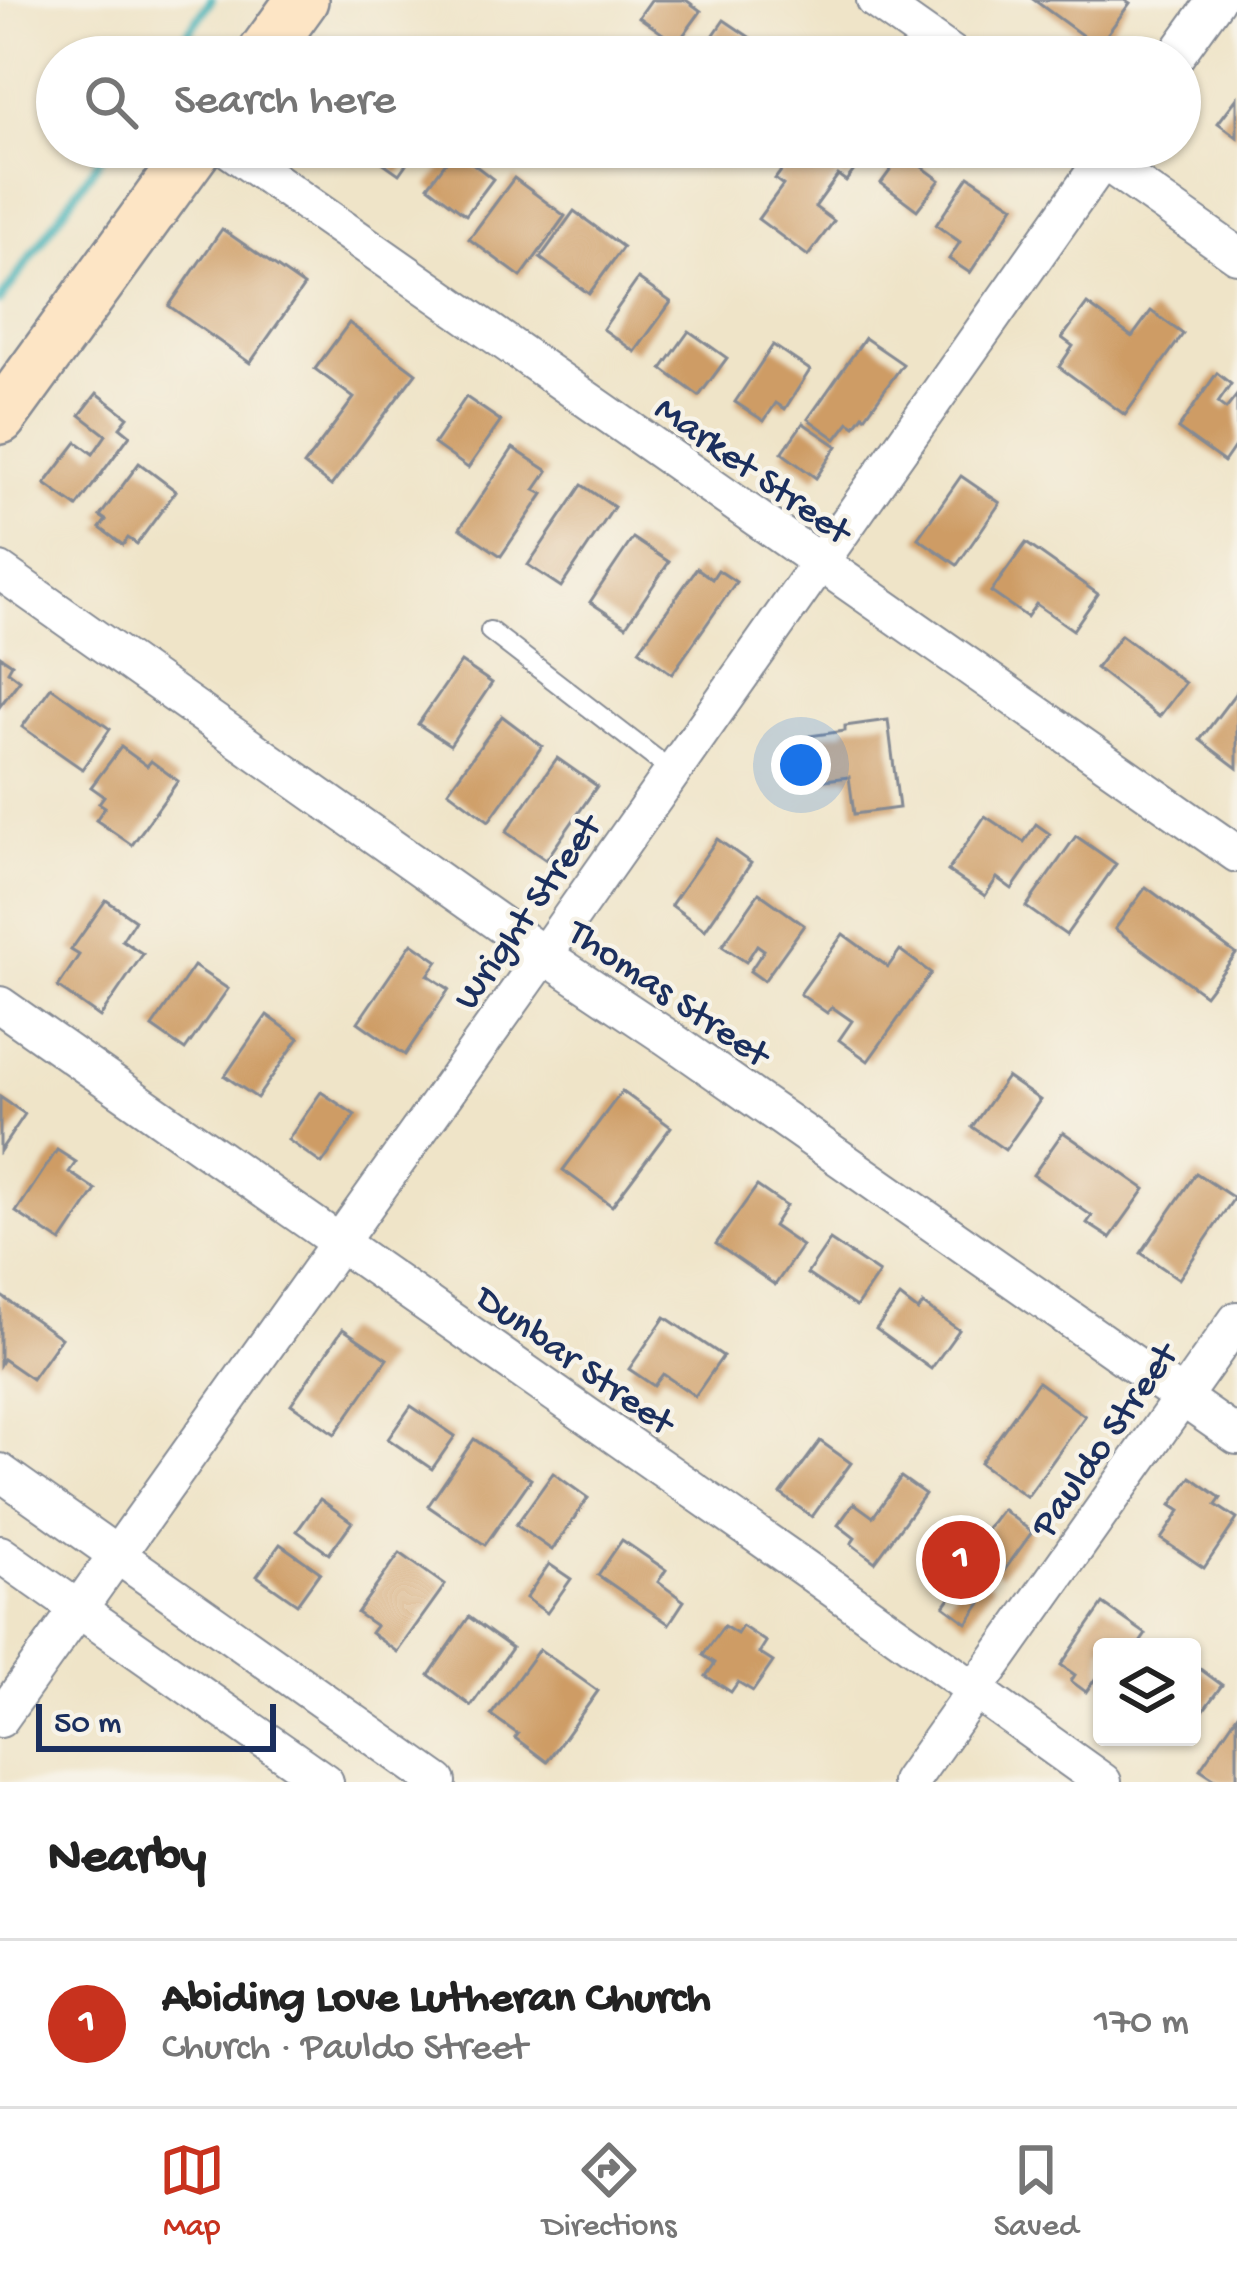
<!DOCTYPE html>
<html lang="en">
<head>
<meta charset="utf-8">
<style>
	:root { --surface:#fff; --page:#f6f6f6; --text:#222; --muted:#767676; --line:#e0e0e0; --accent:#c8321e }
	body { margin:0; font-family:"Gochi Hand",sans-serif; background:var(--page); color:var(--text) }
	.controls { position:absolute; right:36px; bottom:36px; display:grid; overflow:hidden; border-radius:12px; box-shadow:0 3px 9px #0004 }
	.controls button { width:108px; height:108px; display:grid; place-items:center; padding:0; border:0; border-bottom:3px solid var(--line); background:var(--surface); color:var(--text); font:60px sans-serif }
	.scale { position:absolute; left:36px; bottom:30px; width:240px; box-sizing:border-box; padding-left:12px; border:6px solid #1b2f5e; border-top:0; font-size:33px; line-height:42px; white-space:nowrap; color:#1b2f5e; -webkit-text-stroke:9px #f7f3e8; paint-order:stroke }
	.you { position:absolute; left:801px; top:765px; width:42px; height:42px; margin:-30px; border:9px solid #fff; border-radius:50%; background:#1a73e8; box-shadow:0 0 0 18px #1a73e833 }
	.badge { display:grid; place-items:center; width:78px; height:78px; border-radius:50%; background:var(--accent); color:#fff; font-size:39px; font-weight:700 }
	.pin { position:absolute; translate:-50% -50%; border:6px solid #fff; box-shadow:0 3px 12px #0006 }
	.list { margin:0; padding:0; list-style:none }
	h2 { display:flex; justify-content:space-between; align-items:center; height:156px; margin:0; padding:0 48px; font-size:51px }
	h2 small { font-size:39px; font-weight:400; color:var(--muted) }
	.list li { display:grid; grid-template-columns:78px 1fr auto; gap:36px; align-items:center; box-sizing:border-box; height:168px; padding:0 48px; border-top:3px solid var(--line) }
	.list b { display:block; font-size:45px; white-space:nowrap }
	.list p { margin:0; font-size:39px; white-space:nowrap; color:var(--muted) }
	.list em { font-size:39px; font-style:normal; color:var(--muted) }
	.icon { flex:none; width:66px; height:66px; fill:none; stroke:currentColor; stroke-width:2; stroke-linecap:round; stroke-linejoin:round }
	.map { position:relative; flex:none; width:1237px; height:1782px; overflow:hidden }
	.search { position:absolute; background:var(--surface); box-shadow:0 3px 9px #0004; left:36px; right:36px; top:36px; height:132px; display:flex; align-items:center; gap:30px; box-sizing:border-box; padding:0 42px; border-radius:66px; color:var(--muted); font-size:45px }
	.sheet { height:324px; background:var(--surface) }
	nav { display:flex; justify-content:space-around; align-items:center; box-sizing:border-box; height:168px; border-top:3px solid var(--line); background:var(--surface); font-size:33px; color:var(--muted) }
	nav a { display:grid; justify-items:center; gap:6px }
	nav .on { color:var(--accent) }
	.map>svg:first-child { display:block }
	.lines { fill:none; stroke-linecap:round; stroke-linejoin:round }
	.stream { stroke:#3eb0b6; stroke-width:9 }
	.building { fill:#ce9c65 }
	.lane-casing { stroke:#858a93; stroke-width:22 }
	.street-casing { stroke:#858a93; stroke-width:40 }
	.secondary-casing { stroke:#858a93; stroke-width:56 }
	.lane { stroke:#fff; stroke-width:18 }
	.street { stroke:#fff; stroke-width:36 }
	.secondary { stroke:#fde5c5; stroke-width:51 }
	.labels { text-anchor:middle; stroke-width:9; stroke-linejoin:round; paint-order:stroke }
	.street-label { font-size:39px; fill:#1b2f5e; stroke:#f7f3e8 }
</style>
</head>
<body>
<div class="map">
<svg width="1237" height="1782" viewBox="0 0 1237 1782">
	<rect width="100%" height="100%" fill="#f7f3e8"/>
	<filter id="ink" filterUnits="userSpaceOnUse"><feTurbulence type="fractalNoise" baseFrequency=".00833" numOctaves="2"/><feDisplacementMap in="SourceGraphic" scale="24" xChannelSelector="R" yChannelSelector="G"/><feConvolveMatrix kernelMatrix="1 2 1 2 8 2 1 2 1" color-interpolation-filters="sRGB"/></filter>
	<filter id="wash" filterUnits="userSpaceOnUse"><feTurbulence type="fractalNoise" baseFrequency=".004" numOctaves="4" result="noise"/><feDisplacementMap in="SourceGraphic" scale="48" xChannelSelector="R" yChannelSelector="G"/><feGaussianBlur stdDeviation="2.7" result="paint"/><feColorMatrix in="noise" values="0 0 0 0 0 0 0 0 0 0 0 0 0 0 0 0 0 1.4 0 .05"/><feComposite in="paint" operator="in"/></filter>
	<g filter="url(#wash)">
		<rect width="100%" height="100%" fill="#efe4c8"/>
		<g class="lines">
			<g class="stream">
				<polyline points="171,57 211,0"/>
				<polyline points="0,301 108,147"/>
			</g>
		</g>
		<g id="blocks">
			<g class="building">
				<polygon points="651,0 686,0 701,11 677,44 639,17"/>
				<polygon points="1034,0 1125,0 1130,3 1098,47"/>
				<polygon points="724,20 764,47 757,57 708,57 702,52"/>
				<polygon points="1237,98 1237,137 1218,123"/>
				<polygon points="371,147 418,147 399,174 368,152"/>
				<polygon points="799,147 872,147 846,181 838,175 815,207 834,221 808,256 758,219 783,185 775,179"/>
				<polygon points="455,150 493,179 466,215 428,186"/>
				<polygon points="903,153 940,180 917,210 881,183"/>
				<polygon points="969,176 1014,206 970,273 949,259 960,242 936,225"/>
				<polygon points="514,178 565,216 521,277 469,239"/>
				<polygon points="574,211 623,247 589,294 540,258"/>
				<polygon points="222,229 304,286 250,363 169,306"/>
				<polygon points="638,279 671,302 635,352 603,329"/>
				<polygon points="1087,304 1132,337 1151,311 1183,334 1125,415 1059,367 1073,346 1062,338"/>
				<polygon points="349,323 416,373 331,486 304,465 354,398 315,369"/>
				<polygon points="689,331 727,358 699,396 662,369"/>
				<polygon points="865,338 903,364 865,417 863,415 855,426 849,422 836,439 808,419"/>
				<polygon points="773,345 810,370 785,409 776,403 764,421 735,402"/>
				<polygon points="1217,373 1231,384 1218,403 1226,409 1237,395 1237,443 1224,462 1178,429"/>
				<polygon points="97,393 128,417 120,427 130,435 77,507 45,484 77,442 93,454 106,435 80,415"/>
				<polygon points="466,397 501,421 468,468 434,444"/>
				<polygon points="803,423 837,446 816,478 782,453"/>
				<polygon points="513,448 548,471 535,490 543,494 501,556 460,528"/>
				<polygon points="139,463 176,491 137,544 128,538 123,545 100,528 106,520 100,516"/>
				<polygon points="961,476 1000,503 957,565 918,538"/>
				<polygon points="582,485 614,507 561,587 528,565"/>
				<polygon points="633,538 669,562 626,626 590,602"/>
				<polygon points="1026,543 1098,594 1073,630 1036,604 1027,617 991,592"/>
				<polygon points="697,568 712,579 718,570 736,582 672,674 639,650"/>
				<polygon points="1121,635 1185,683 1159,717 1096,668"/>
				<polygon points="0,656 12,664 8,671 20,680 0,706"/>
				<polygon points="461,662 492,683 450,745 418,724"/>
				<polygon points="51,687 110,729 82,769 22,727"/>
				<polygon points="1237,691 1237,768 1200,740"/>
				<polygon points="502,716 542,746 489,821 448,791"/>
				<polygon points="888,720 899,808 854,814 849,777 801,783 795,738 845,731 845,726"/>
				<polygon points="121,747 147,766 151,761 178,781 132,845 96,820 105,807 99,803 104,796 91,787"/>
				<polygon points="557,758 597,786 546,860 506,832"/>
				<polygon points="985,816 1024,842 1036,824 1050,834 1012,889 997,878 985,896 948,871"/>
				<polygon points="1076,836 1116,864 1066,935 1026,907"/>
				<polygon points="717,839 751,863 705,930 671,905"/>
				<polygon points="1146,887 1236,954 1205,995 1115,929"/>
				<polygon points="759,893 804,925 764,981 750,971 764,950 757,945 746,962 722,946"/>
				<polygon points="106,900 135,920 122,940 143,954 100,1017 58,987 79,955 71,950"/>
				<polygon points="843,934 888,967 900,950 931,973 868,1061 839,1040 852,1021 832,1007 827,1013 800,994"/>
				<polygon points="412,943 438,961 428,975 449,989 405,1055 358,1022"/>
				<polygon points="194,966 228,989 185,1050 152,1027"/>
				<polygon points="267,1015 299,1038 257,1098 225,1076"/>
				<polygon points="1007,1077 1040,1100 1005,1150 972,1127"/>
				<polygon points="622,1091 671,1127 612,1206 563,1170"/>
				<polygon points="321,1092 355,1115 322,1164 288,1140"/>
				<polygon points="0,1097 25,1114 0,1151"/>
				<polygon points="1063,1132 1145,1189 1110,1238 1087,1223 1092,1216 1033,1175"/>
				<polygon points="57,1150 76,1162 69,1172 96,1190 61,1242 16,1212"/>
				<polygon points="1196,1173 1234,1198 1179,1279 1141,1253"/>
				<polygon points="757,1186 786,1206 773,1226 802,1246 775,1285 716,1244"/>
				<polygon points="830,1240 879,1273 856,1307 807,1274"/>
				<polygon points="0,1295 61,1338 32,1379 3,1359 0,1364"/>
				<polygon points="900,1297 918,1311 923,1304 959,1330 931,1369 876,1329"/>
				<polygon points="665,1317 723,1356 695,1396 663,1374 654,1386 629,1369"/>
				<polygon points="343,1329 387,1359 335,1434 291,1404"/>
				<polygon points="1038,1382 1085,1416 1027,1497 980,1463"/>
				<polygon points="411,1406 455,1436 432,1469 388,1439"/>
				<polygon points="474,1439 531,1479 485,1545 428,1506"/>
				<polygon points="820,1441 851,1463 812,1517 781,1494"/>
				<polygon points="553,1473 588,1498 552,1550 516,1525"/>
				<polygon points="901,1477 925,1494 875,1562 851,1544 855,1538 838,1525 854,1503 873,1517"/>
				<polygon points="1191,1477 1221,1498 1216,1505 1237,1519 1204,1568 1161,1539 1180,1511 1171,1505"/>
				<polygon points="320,1499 352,1522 329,1554 297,1531"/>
				<polygon points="1002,1509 1032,1532 1001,1575 970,1552"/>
				<polygon points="622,1540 666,1570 658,1582 684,1601 669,1624 598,1575"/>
				<polygon points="280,1544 320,1572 297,1604 257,1576"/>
				<polygon points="400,1553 445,1585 397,1652 371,1633 376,1626 357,1613"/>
				<polygon points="549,1564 571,1579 547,1613 526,1598"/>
				<polygon points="971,1569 993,1586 967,1623 944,1606"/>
				<polygon points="1103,1604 1146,1634 1137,1647 1102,1647 1102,1684 1095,1679 1086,1692 1071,1681 1075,1675 1061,1665"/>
				<polygon points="469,1617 512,1648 471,1706 429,1675"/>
				<polygon points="724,1626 737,1634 742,1626 766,1642 759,1653 773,1662 753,1691 738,1682 731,1692 706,1676 715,1663 703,1655"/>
				<polygon points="539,1649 598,1691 547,1762 515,1738 518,1734 491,1715"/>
				<polygon points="1192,1663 1222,1685 1192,1726"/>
				<polygon points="1237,1715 1237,1782 1220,1782 1200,1769"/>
			</g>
		</g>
	</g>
	<g filter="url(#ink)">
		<use href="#blocks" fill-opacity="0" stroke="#858a93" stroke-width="3"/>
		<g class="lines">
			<defs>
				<polyline id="lane" points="490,631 673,772"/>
				<g id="street">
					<polyline points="875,0 956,57"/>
					<polyline points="1175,57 1216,0"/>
					<polyline points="226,147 1237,854"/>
					<polyline points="1084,147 1237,255"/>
					<polyline points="0,571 544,955 668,1038 1237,1436"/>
					<polyline points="0,1005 803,1567 1103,1782"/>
					<polyline points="0,1472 438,1782"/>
					<polyline points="0,1554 325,1782"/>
					<polyline points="0,1719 544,955 1112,147"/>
					<polyline points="910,1782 1237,1320"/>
				</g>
				<g id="secondary">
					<polyline points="261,57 302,0"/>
					<polyline points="0,418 197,147"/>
				</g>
			</defs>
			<use href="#lane" class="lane-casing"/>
			<use href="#street" class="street-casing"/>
			<use href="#secondary" class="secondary-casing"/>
			<use href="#lane" class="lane"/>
			<use href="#street" class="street"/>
			<use href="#secondary" class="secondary"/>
		</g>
	</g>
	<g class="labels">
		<g class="street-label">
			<text transform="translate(755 467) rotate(35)" y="14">Market Street</text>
			<text transform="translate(524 910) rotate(-55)" y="14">Wright Street</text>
			<text transform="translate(671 990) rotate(34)" y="14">Thomas Street</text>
			<text transform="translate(577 1357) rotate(35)" y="14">Dunbar Street</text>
			<text transform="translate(1101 1438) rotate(-55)" y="14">Pauldo Street</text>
		</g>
	</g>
</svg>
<div class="controls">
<button><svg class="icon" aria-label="layers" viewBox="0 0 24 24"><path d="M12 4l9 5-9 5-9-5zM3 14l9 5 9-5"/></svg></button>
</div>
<div class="scale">50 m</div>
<div class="you"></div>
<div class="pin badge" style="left:961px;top:1560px">1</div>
<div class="search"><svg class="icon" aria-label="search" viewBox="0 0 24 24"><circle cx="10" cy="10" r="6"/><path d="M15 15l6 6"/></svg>Search here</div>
</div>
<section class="sheet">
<h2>Nearby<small></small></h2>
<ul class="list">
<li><span class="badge">1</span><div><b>Abiding Love Lutheran Church</b><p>Church · Pauldo Street</p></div><em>170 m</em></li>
</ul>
</section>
<nav>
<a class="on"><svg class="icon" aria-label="map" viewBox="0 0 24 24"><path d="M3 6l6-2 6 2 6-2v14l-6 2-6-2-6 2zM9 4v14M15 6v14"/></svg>Map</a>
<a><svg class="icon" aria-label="directions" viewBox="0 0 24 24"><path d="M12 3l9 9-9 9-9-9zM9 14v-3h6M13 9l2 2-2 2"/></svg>Directions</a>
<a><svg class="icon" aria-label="saved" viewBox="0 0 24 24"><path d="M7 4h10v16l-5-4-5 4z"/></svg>Saved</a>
</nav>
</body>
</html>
